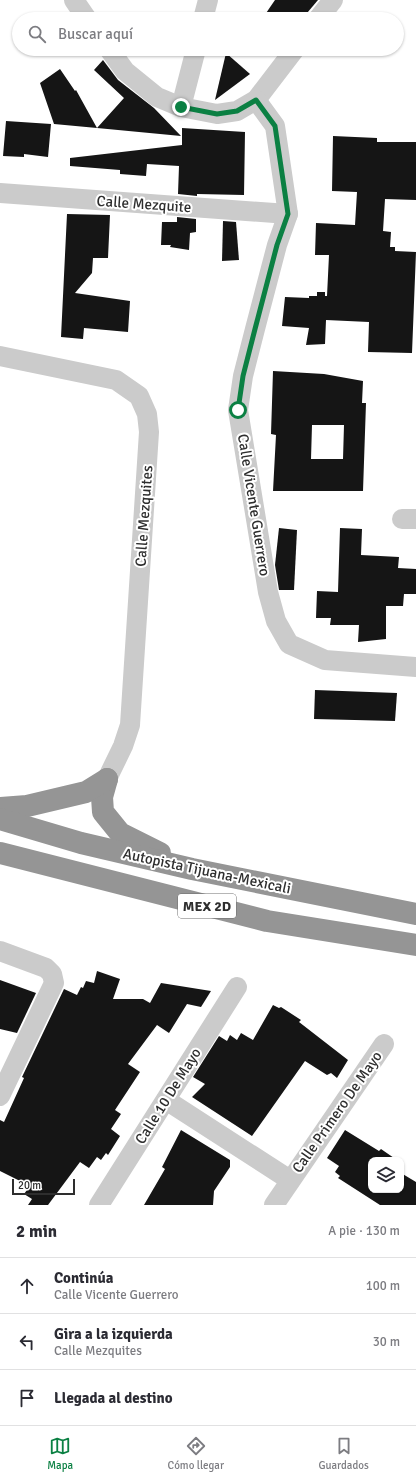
<!DOCTYPE html>
<html lang="es">
<head>
<meta charset="utf-8">
<style>
	:root { --surface:#fff; --page:#f7f7f7; --text:#2b2b33; --muted:#7c7c81; --line:#e1e1e2; --accent:#0b8043 }
	body { margin:0; font-family:Signika,sans-serif; background:var(--page); color:var(--text) }
	.controls { position:absolute; right:12px; bottom:12px; display:grid; overflow:hidden; border-radius:8px; box-shadow:0 1px 3px #0004 }
	.controls button { width:36px; height:36px; display:grid; place-items:center; padding:0; border:0; border-bottom:1px solid var(--line); background:var(--surface); color:var(--text); font:20px sans-serif }
	.scale { position:absolute; left:12px; bottom:10px; width:63px; box-sizing:border-box; padding-left:4px; border:2px solid #2e2e2e; border-top:0; font-size:11px; line-height:14px; white-space:nowrap; color:#2e2e2e; -webkit-text-stroke:3px #fff; paint-order:stroke }
	.stop { position:absolute; width:12px; height:12px; margin:-9px; border:3px solid #0b8043; border-radius:50%; background:#fff }
	.stop.end { background:#0b8043; border-color:#fff; box-shadow:0 1px 4px #0008 }
	.list { margin:0; padding:0; list-style:none }
	h2 { display:flex; justify-content:space-between; align-items:center; height:52px; margin:0; padding:0 16px; font-size:17px }
	h2 small { font-size:13px; font-weight:400; color:var(--muted) }
	.list li { display:grid; grid-template-columns:26px 1fr auto; gap:12px; align-items:center; box-sizing:border-box; height:56px; padding:0 16px; border-top:1px solid var(--line) }
	.list b { display:block; font-size:15px; white-space:nowrap }
	.list p { margin:0; font-size:13px; white-space:nowrap; color:var(--muted) }
	.list em { font-size:13px; font-style:normal; color:var(--muted) }
	.icon { flex:none; width:22px; height:22px; fill:none; stroke:currentColor; stroke-width:2; stroke-linecap:round; stroke-linejoin:round }
	.map { position:relative; flex:none; width:416px; height:1205px; overflow:hidden }
	.search { position:absolute; background:var(--surface); box-shadow:0 1px 3px #0004; left:12px; right:12px; top:12px; height:44px; display:flex; align-items:center; gap:10px; box-sizing:border-box; padding:0 14px; border-radius:22px; color:var(--muted); font-size:15px }
	.sheet { height:220px; background:var(--surface) }
	nav { display:flex; justify-content:space-around; align-items:center; box-sizing:border-box; height:56px; border-top:1px solid var(--line); background:var(--surface); font-size:11px; color:var(--muted) }
	nav a { display:grid; justify-items:center; gap:2px }
	nav .on { color:var(--accent) }
	.map>svg:first-child { display:block }
	.building { fill:#151515; fill-rule:evenodd }
	.lines { fill:none; stroke-linecap:round; stroke-linejoin:round }
	.street { stroke:#cbcbcb; stroke-width:20 }
	.highway { stroke:#959595; stroke-width:22 }
	.route { stroke:#0b8043; stroke-width:5 }
	.labels { text-anchor:middle; stroke-width:4; stroke-linejoin:round; paint-order:stroke }
	.shield { fill:#fff; stroke:#6d6d6d; stroke-width:1 }
	.shield-label { font-size:14px; font-weight:bold; fill:#2e2e2e }
	.street-label { font-size:15px; fill:#2e2e2e; stroke:#fff }
</style>
</head>
<body>
<div class="map">
<svg width="416" height="1205" viewBox="0 0 416 1205">
	<rect width="100%" height="100%" fill="#fff"/>
	<g class="building">
		<polygon points="275,0 318,0 302,19 262,19"/>
		<polygon points="226,53 250,74 215,100"/>
		<polygon points="103,60 118,80 154,108 181,136 97,128 124,98 94,70"/>
		<polygon points="60,69 75,91 76,90 97,128 54,124 40,83"/>
		<polygon points="6,121 51,124 48,157 24,154 24,157 3,156"/>
		<polygon points="182,128 245,132 244,195 197,194 197,196 178,194 179,166 147,164 146,176 120,174 120,170 70,166 70,158 182,145"/>
		<polygon points="333,136 377,138 377,142 416,142 416,200 385,199 383,231 391,232 390,247 395,247 395,251 416,252 412,353 368,352 369,322 326,320 325,344 306,345 309,328 282,326 285,297 309,298 309,296 317,296 317,292 325,292 325,296 327,296 329,255 315,255 316,223 355,225 357,192 332,191"/>
		<polygon points="67,214 110,215 108,258 93,258 92,273 75,293 130,301 128,332 84,328 83,339 61,337"/>
		<polygon points="177,217 196,219 196,232 190,233 189,250 170,247 171,245 161,245 162,222 177,222"/>
		<polygon points="223,221 236,222 239,260 222,261"/>
		<path d="M273 371 324 374 363 381 362 403H366L363 491H273L276 435 271 434ZM312 425H344L343 459H311Z"/>
		<polygon points="279,528 297,530 294,590 279,590 275,565"/>
		<polygon points="340,528 362,529 361,555 399,557 398,568 416,569 416,594 404,594 403,606 386,606 386,639 358,642 359,625 330,625 331,618 316,618 317,591 338,592"/>
		<polygon points="315,690 397,693 395,721 314,719"/>
		<polygon points="97,971 120,979 113,999 143,999 150,1003 161,983 211,991 201,1007 187,1004 169,1033 157,1025 128,1064 140,1072 115,1110 121,1114 111,1129 120,1136 108,1155 106,1153 101,1160 97,1157 89,1168 80,1162 48,1205 28,1205 32,1199 24,1194 30,1186 0,1171 0,1120 4,1122 24,1078 22,1077 64,989 77,995 81,987 83,988 86,981 94,983"/>
		<polygon points="0,980 36,993 17,1033 0,1029"/>
		<polygon points="273,1005 279,1008 281,1007 301,1020 299,1022 348,1060 337,1078 331,1073 327,1075 305,1061 252,1136 192,1097 205,1084 193,1077 219,1036 227,1041 230,1035 237,1040 241,1033 253,1040"/>
		<polygon points="181,1130 230,1160 230,1167 214,1191 213,1205 144,1205 165,1169 162,1167"/>
		<polygon points="345,1130 379,1151 381,1149 394,1158 393,1160 371,1160 371,1190 401,1190 401,1173 416,1182 416,1205 380,1205 338,1178 340,1176 335,1172 339,1166 327,1158"/>
	</g>
	<g class="lines">
		<g class="street">
			<polyline points="74,0 87,19"/>
			<polyline points="203,19 208,0"/>
			<polyline points="318,19 333,0"/>
			<polyline points="109,49 125,71 157,97 181,107 217,114 237,111 256,100 295,49"/>
			<polyline points="256,100 275,126 288,214 277,245 255,329 243,376 238,410 268,592 276,621 289,644 325,660 416,667"/>
			<polyline points="181,107 196,49"/>
			<polyline points="0,193 288,214"/>
			<polyline points="0,356 116,380 139,396 147,414 149,432 130,725 123,746 107,779"/>
			<polyline points="402,519 416,519"/>
			<polyline points="0,951 46,968 52,974 54,983 0,1096"/>
			<polyline points="166,1100 290,1180"/>
			<polyline points="99,1205 237,987"/>
			<polyline points="274,1205 384,1044"/>
		</g>
		<g class="highway">
			<polyline points="107,779 102,797 103,812 120,833 160,853"/>
			<polyline points="0,808 27,806 86,792 107,779"/>
			<polyline points="0,819 81,843 192,869 416,914"/>
			<polyline points="0,853 267,921 416,945"/>
		</g>
	</g>
	<g class="lines">
		<polyline class="route" points="181,107 217,114 237,111 256,100 275,126 288,214 277,245 255,329 243,376 238,410"/>
	</g>
	<g class="labels">
		<rect class="shield" x="178" y="894" width="58" height="24" rx="3"/>
		<g class="shield-label">
			<text x="207" y="911">MEX 2D</text>
		</g>
		<g class="street-label">
			<text transform="translate(144 204) rotate(4)" y="5">Calle Mezquite</text>
			<text transform="translate(254 505) rotate(81)" y="5">Calle Vicente Guerrero</text>
			<text transform="translate(144 516) rotate(-86)" y="5">Calle Mezquites</text>
			<text transform="translate(207 871) rotate(12)" y="5">Autopista Tijuana-Mexicali</text>
			<text transform="translate(168 1096) rotate(-58)" y="5">Calle 10 De Mayo</text>
			<text transform="translate(337 1112) rotate(-55)" y="5">Calle Primero De Mayo</text>
		</g>
	</g>
</svg>
<div class="controls">
<button><svg class="icon" aria-label="layers" viewBox="0 0 24 24"><path d="M12 4l9 5-9 5-9-5zM3 14l9 5 9-5"/></svg></button>
</div>
<div class="scale">20 m</div>
<div class="stop" style="left:238px;top:410px"></div>
<div class="stop end" style="left:181px;top:107px"></div>
<div class="search"><svg class="icon" aria-label="search" viewBox="0 0 24 24"><circle cx="10" cy="10" r="6"/><path d="M15 15l6 6"/></svg>Buscar aquí</div>
</div>
<section class="sheet">
<h2>2 min<small>A pie · 130 m</small></h2>
<ul class="list">
<li><svg class="icon" aria-label="ahead" viewBox="0 0 24 24"><path d="M12 20V5M6 11l6-6 6 6"/></svg><div><b>Continúa</b><p>Calle Vicente Guerrero</p></div><em>100 m</em></li>
<li><svg class="icon" aria-label="left" viewBox="0 0 24 24"><path d="M17 20v-9H6M10 6l-5 5 5 5"/></svg><div><b>Gira a la izquierda</b><p>Calle Mezquites</p></div><em>30 m</em></li>
<li><svg class="icon" aria-label="arrive" viewBox="0 0 24 24"><path d="M6 21V4h12l-3 4 3 4H6"/></svg><div><b>Llegada al destino</b></div></li>
</ul>
</section>
<nav>
<a class="on"><svg class="icon" aria-label="map" viewBox="0 0 24 24"><path d="M3 6l6-2 6 2 6-2v14l-6 2-6-2-6 2zM9 4v14M15 6v14"/></svg>Mapa</a>
<a><svg class="icon" aria-label="directions" viewBox="0 0 24 24"><path d="M12 3l9 9-9 9-9-9zM9 14v-3h6M13 9l2 2-2 2"/></svg>Cómo llegar</a>
<a><svg class="icon" aria-label="saved" viewBox="0 0 24 24"><path d="M7 4h10v16l-5-4-5 4z"/></svg>Guardados</a>
</nav>
</body>
</html>
